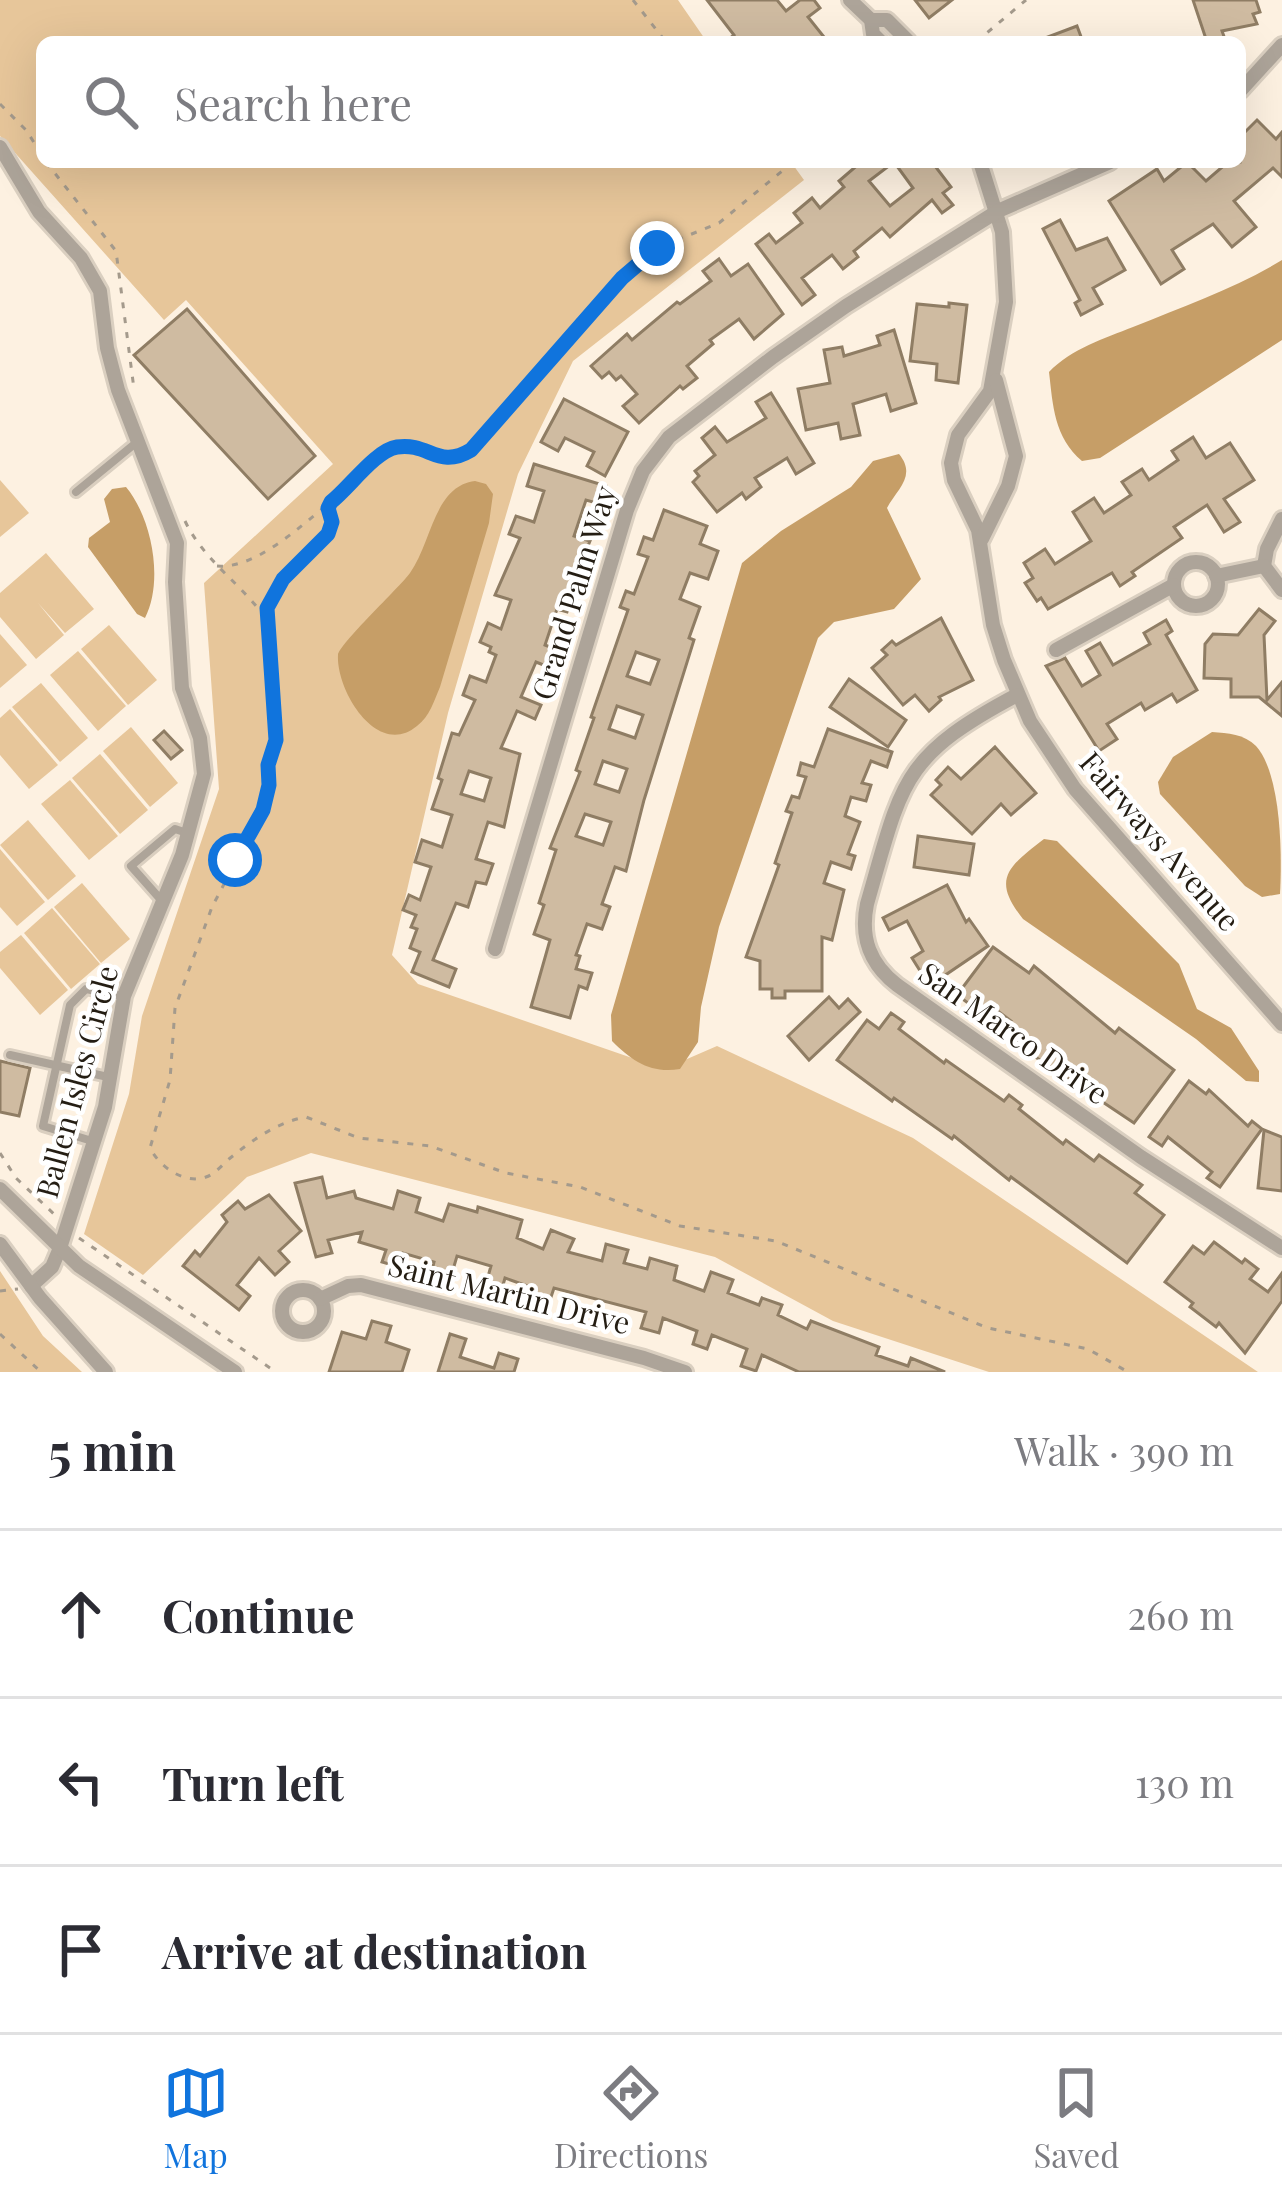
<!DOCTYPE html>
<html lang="en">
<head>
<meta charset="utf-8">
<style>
	:root { --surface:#fff; --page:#f2f2f3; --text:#2b2b33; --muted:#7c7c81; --line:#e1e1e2; --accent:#1074dd }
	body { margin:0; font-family:"Playfair Display",serif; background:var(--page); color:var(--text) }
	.stop { position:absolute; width:36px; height:36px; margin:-27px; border:9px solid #1074dd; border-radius:50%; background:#fff }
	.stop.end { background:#1074dd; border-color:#fff; box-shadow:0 3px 12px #0008 }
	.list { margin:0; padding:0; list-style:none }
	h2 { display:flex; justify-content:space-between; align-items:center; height:156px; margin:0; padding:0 48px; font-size:51px }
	h2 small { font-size:39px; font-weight:400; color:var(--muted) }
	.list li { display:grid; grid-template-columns:78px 1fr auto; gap:36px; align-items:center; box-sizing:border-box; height:168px; padding:0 48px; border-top:3px solid var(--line) }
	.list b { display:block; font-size:45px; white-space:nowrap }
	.list em { font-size:39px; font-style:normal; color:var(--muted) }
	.icon { flex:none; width:66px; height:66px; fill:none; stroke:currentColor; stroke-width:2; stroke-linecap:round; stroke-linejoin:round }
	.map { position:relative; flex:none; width:1282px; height:1372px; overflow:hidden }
	.search { position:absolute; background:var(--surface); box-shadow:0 12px 48px #0002; left:36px; right:36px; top:36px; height:132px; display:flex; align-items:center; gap:30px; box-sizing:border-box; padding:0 42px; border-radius:18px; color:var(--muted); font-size:45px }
	.sheet { height:660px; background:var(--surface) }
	nav { display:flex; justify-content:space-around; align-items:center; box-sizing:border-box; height:168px; border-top:3px solid var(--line); background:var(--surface); font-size:33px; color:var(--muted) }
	nav a { display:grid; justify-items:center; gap:6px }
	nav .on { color:var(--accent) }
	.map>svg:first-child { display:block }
	.green { fill:#e7c69a }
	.water { fill:#c69e67 }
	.building { fill:#cfbba1; stroke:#8f7d64; stroke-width:3; fill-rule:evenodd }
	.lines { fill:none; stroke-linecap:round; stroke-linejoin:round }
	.service-casing { stroke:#dacfc0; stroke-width:14 }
	.minor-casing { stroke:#dacfc0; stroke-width:20 }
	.path { stroke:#a49a8c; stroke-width:3; stroke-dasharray:6 9; stroke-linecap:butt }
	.service { stroke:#ada499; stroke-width:8 }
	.minor { stroke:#ada499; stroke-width:14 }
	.route { stroke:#1074dd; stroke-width:15 }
	.labels { text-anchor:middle; stroke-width:9; stroke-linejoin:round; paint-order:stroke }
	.street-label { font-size:30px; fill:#241d13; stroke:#fff }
</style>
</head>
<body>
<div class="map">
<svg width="1282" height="1372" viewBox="0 0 1282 1372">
	<rect width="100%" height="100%" fill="#fdf1e1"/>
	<g class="green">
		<polygon points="0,0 678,0 707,42 42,42 42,162 791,162 804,180 573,361 518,474 448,713 392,955 418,984 664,1069 717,1046 913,1138 1258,1372 989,1372 833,1321 715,1257 311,1153 247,1177 143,1275 84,1234 129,1094 142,1016 219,789 204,583 333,464 186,300 164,320 0,136"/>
		<polygon points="0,480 29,513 0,537"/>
		<polygon points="46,553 94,609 65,633 38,603 64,635 36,659 0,617 0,593"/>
		<polygon points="109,625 157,680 128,705 81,649"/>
		<polygon points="0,634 27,665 0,688"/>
		<polygon points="78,651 126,706 98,731 50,675"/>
		<polygon points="41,683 88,738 60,762 12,707"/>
		<polygon points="10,709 58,765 29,789 0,755 0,718"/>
		<polygon points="131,727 178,783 150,807 103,751"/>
		<polygon points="100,754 148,810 120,834 72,778"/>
		<polygon points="70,780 118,836 89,860 41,804"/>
		<polygon points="28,820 76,876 48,900 0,845"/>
		<polygon points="0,849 45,902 17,926 0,907"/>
		<polygon points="82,883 130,939 101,963 54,907"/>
		<polygon points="52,908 100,964 71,989 24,933"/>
		<polygon points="21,935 68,990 40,1015 0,968 0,952"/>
		<polygon points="0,1271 43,1336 82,1372 0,1372"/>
	</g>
	<g class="water">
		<path d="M1282 260V340L1100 458 1082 461C1054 437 1053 406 1049 372 1071 349 1105 338 1133 327 1184 306 1236 288 1282 260Z"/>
		<path d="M899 454C917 476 897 489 887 508L921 579 894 609 834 622 818 638 719 927 701 1007 698 1042 680 1069C651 1074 632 1061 612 1041L611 1015 742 563 781 531 851 487 873 461Z"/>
		<path d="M475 481 486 484 493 494 489 523 440 687C434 701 430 716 417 726 377 759 336 690 338 655 339 644 399 588 410 573 432 542 434 486 475 481Z"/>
		<path d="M126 487C152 518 164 581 145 618L137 614 88 547 89 538 110 522 104 499 112 489Z"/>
		<path d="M1212 732C1228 733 1244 734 1256 746 1282 775 1282 858 1280 894L1262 897 1245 886 1160 794 1158 782 1173 757Z"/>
		<path d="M1044 839 1057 841 1179 964 1197 1009 1231 1028 1259 1071V1082L1246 1081 1196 1039 1023 919C991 879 1008 867 1044 839Z"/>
	</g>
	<g class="building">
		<polygon points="707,0 777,0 786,11 800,0 814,0 820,8 808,17 828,42 725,42 734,35"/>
		<polygon points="915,0 952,0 929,18"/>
		<polygon points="1193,0 1256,0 1260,12 1253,14 1257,24 1222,31 1226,42 1207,42"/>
		<polygon points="1077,26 1083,42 1037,42 1037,41"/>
		<polygon points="1257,120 1276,139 1282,132 1282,177 1273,168 1234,201 1256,227 1232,247 1213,224 1172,250 1184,269 1161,284 1109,201 1157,169 1164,181 1187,162 1206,181 1228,162 1240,162 1240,137"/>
		<polygon points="861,162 894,162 869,181 890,206 913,188 894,162 932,162 951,187 943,193 953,205 942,213 932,200 890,237 882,228 854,251 858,257 843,269 832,255 802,278 815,295 802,305 756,244 769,234 776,243 802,223 794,213 812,198 820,208 844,187 839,181"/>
		<polygon points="1060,220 1076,250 1107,238 1125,270 1093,288 1102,304 1081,315 1075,303 1080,300 1043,229"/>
		<polygon points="719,259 731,276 748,264 783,314 754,339 739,319 710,340 713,344 687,366 697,378 683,389 680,386 639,423 623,406 637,394 621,376 616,380 609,372 602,378 591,366 627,334 632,340 677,302 680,304 711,281 703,271"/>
		<polygon points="949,303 967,305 958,383 936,380 937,364 910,361 917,304 949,307"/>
		<polygon points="187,309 315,456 268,499 134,355"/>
		<polygon points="894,330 916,403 891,411 886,394 853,404 860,435 841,439 838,423 806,430 798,389 830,383 824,350 842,347 844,356 880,345 877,336"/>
		<polygon points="771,393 814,463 796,474 787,458 755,478 761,487 746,499 742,493 717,512 693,482 699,476 695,471 715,455 702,438 715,427 727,442 766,418 756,402"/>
		<polygon points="564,399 628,432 605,476 587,466 594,452 565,438 558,451 541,442"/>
		<polygon points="1193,437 1206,458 1230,443 1254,480 1224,499 1240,522 1224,532 1207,505 1174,527 1182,538 1132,572 1135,576 1120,586 1112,573 1048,609 1041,598 1037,601 1025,583 1033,578 1024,563 1045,549 1055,564 1091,541 1073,512 1094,498 1104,513 1131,495 1122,482 1142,469 1149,480 1178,460 1172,451"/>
		<path d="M534 464 606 486 600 504 586 500 574 536 590 541 569 593 573 594 567 612 557 609 545 645 558 650 551 668 536 662 521 697 541 705 535 719 517 711 501 748 520 754 504 827 488 822 476 859 493 864 486 884 476 882 468 907 456 903 433 960 456 969 449 987 412 972 420 952 410 948 417 929 411 927 416 915 403 910 409 895 420 900 431 867 415 862 422 840 442 847 452 815 432 809 442 780 438 778 452 733 459 735 475 700 463 695 470 676 486 682 496 655 489 652 491 647 480 642 488 623 501 629 511 600 495 595 520 538 509 534 516 516 534 522 544 491 527 486ZM469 771 491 778 484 801 461 794Z"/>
		<path d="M664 510 707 526 700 544 718 551 708 579 690 573 680 599 700 607 689 638 694 640 644 800 626 871 615 867 602 904 610 907 602 929 587 924 576 955 580 956 576 969 592 973 587 989 579 986 570 1018 531 1007 550 940 534 934 544 905 539 903 556 850 550 848 580 772 576 770 594 718 591 717 628 610 620 607 626 591 634 594 648 557 638 554 644 537 653 540ZM636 652 659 660 650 684 627 676ZM617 706 643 715 635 738 609 729ZM603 761 627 769 619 792 595 784ZM585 814 611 822 603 845 576 836Z"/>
		<polygon points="1259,609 1275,621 1264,635 1267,700 1282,682 1282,716 1259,697 1231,697 1231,679 1204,678 1205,644 1213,634 1238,635"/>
		<polygon points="941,618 973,680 939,697 941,700 929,711 915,695 903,705 872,668 887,655 882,650 892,641 896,645"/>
		<polygon points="1166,620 1172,631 1166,635 1197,690 1177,702 1172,694 1145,710 1141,703 1107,724 1117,739 1099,751 1046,666 1065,658 1082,686 1100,675 1086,651 1100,643 1113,665 1150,644 1144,633"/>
		<polygon points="849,679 906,720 888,747 830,707"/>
		<polygon points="828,729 892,752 887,767 871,761 862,783 871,785 866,801 851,797 845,816 860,822 848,854 855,856 851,869 831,862 824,883 844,890 832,940 822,937 822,991 785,991 785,998 772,998 772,989 760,989 760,961 746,957 779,865 775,863 792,813 786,811 792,796 799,798 806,777 798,775 801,763 814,767"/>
		<polygon points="164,731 182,750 171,759 154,740"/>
		<polygon points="995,747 1036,793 1011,815 1001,804 972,834 931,795 941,785 936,780 948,767 961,779"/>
		<polygon points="918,836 974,844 969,875 914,867"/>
		<polygon points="947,885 966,922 969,919 988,946 935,982 928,970 922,974 912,958 923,951 907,921 889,930 883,918"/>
		<polygon points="993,947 1029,973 1034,966 1115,1033 1119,1028 1174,1070 1134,1123 1031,1054 1004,1030 1011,1021 990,1005 983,1014 957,995"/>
		<polygon points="829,997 839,1008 848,999 860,1012 809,1060 788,1036"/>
		<polygon points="891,1013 904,1022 899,1029 944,1063 946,1060 1004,1101 1009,1095 1022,1105 1019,1109 1063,1144 1066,1140 1094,1161 1099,1155 1142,1185 1135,1193 1164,1215 1127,1263 1011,1177 1009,1180 954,1136 952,1139 894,1098 892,1101 837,1060 867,1020 879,1029"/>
		<polygon points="0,1061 30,1068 19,1116 0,1112"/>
		<polygon points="1189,1081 1206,1094 1209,1090 1248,1126 1252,1121 1262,1129 1220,1187 1207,1178 1212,1172 1168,1137 1162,1146 1149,1137"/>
		<polygon points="1264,1130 1282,1137 1282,1191 1258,1188"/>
		<polygon points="322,1177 327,1198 354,1191 356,1198 393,1209 398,1191 420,1198 416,1212 443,1221 449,1204 477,1212 478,1207 522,1220 517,1238 543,1249 551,1230 574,1239 568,1252 602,1261 606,1244 628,1250 624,1263 647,1269 650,1258 677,1266 674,1280 704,1291 711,1272 733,1280 728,1293 759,1305 762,1298 782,1305 778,1315 807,1329 811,1321 879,1347 876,1355 908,1366 911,1358 945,1372 799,1372 762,1355 756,1371 741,1366 747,1349 712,1335 707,1349 693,1344 697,1331 663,1318 659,1333 641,1328 646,1312 554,1288 549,1303 533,1297 536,1289 505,1278 501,1292 485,1287 491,1266 457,1256 450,1280 431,1274 434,1262 403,1253 399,1267 382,1262 386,1250 359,1242 362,1232 328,1240 332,1253 316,1257 295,1183"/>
		<polygon points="269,1195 301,1231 279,1251 289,1262 275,1275 259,1258 237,1285 250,1296 239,1310 183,1266 195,1251 200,1256 227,1222 222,1215 238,1201 245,1209"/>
		<polygon points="1214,1242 1242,1263 1245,1259 1258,1269 1250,1279 1268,1292 1282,1273 1282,1301 1245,1353 1219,1323 1216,1327 1190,1307 1193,1303 1165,1282 1193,1246 1204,1254"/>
		<polygon points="372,1321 391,1326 386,1342 409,1350 402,1372 329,1372 342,1332 366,1339"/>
		<polygon points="450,1334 466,1339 460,1357 494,1368 499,1353 518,1359 514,1372 438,1372"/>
	</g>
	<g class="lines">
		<defs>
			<g id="service">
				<polyline points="76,492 137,442"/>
				<polyline points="162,901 131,866 175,829 187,833"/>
				<polyline points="10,1055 108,1077"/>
				<polyline points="92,1141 43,1126 70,1005 86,989 123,996"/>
			</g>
			<g id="minor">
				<polyline points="850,0 871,20 873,34 881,42"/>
				<polyline points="871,20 887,20 909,42"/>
				<polyline points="1240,91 1282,45"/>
				<polyline points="0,147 39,212 81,258 100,291 107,348 118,390 177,543 175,582 182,688 200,738 204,774 182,855 124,996 105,1107 60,1248 52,1267 31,1286"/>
				<polyline points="980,162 1002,232 1006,302 990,391 958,435 951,463 954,480 978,530 993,625 1004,660 1030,721 1075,789 1282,1024"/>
				<polyline points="1282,519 1267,549 1264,566 1282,590"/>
				<polyline points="982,539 1008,486 1016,456 996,380"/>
				<circle cx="1196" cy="584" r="22"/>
				<polyline points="1216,576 1264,566"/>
				<polyline points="1056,650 1174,585"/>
				<path d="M1017 695C900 757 902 783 867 904 860 938 870 964 897 985L1141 1157 1282 1248"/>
				<polyline points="495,949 627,510 643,471 669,437 773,357 846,306 998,211 1110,162"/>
				<polyline points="0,1189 79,1266 235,1372"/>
				<polyline points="0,1244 40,1298 106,1372"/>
				<circle cx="303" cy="1311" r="21"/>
				<polyline points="320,1299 348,1286 361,1285 644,1358 685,1372"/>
			</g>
		</defs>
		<use href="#service" class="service-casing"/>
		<use href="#minor" class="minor-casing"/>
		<g class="path">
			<polyline points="633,0 666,42"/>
			<polyline points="976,42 1026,0"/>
			<polyline points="0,104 26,130 42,155"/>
			<polyline points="46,162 116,251 134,389"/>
			<path d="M793 162 719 223 657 248 639 260 471 450C438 470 428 443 398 447 372 450 350 487 331 502L328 508 333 522 328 534 283 579 267 607 276 740 268 765 269 785 263 810 212 907 175 1008 170 1080 150 1148C159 1166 184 1185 206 1177 215 1174 222 1165 229 1159 251 1141 277 1122 306 1117L359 1138 430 1146 506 1173 580 1187 680 1226 776 1241 988 1328 1088 1349 1128 1372"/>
			<path d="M185 521C204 561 241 583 266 619"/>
			<path d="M217 566C255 569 297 529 326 506"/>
			<polyline points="0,1153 16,1178 55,1215"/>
			<polyline points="79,1238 276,1372"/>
			<polyline points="0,1291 18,1289"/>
			<polyline points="0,1334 41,1372"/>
		</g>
		<use href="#service" class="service"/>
		<use href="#minor" class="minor"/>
	</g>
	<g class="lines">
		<path class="route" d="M235 860 263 810 269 785 268 765 276 740 267 608 283 579 328 534 332 522 328 508 331 502C349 488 376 450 397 447 429 442 438 470 471 450L622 278 657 248"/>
	</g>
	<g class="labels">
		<g class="street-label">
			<text transform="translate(575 593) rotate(-73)" y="10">Grand Palm Way</text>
			<text transform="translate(1159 842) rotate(49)" y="10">Fairways Avenue</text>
			<text transform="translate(1013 1034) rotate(35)" y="10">San Marco Drive</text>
			<text transform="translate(78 1082) rotate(-75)" y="10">Ballen Isles Circle</text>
			<text transform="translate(509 1295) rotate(14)" y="10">Saint Martin Drive</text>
		</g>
	</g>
</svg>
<div class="stop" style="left:235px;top:860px"></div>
<div class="stop end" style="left:657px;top:248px"></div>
<div class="search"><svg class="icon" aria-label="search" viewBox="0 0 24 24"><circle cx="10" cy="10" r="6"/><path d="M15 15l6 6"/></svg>Search here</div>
</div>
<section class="sheet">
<h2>5 min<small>Walk · 390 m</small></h2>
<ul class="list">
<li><svg class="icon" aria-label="ahead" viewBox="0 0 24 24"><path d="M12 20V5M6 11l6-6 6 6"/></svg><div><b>Continue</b></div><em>260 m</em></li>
<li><svg class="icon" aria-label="left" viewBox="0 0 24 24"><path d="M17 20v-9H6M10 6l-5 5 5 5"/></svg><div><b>Turn left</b></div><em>130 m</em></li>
<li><svg class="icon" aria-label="arrive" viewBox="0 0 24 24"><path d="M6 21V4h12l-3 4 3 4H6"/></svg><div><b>Arrive at destination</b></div></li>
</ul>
</section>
<nav>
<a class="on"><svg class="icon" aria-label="map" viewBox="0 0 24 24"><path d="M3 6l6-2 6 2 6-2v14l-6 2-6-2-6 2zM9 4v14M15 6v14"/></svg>Map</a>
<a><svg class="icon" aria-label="directions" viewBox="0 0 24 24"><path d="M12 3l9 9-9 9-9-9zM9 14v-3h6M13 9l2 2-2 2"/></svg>Directions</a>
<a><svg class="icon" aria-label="saved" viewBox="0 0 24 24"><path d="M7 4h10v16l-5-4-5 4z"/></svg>Saved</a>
</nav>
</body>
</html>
